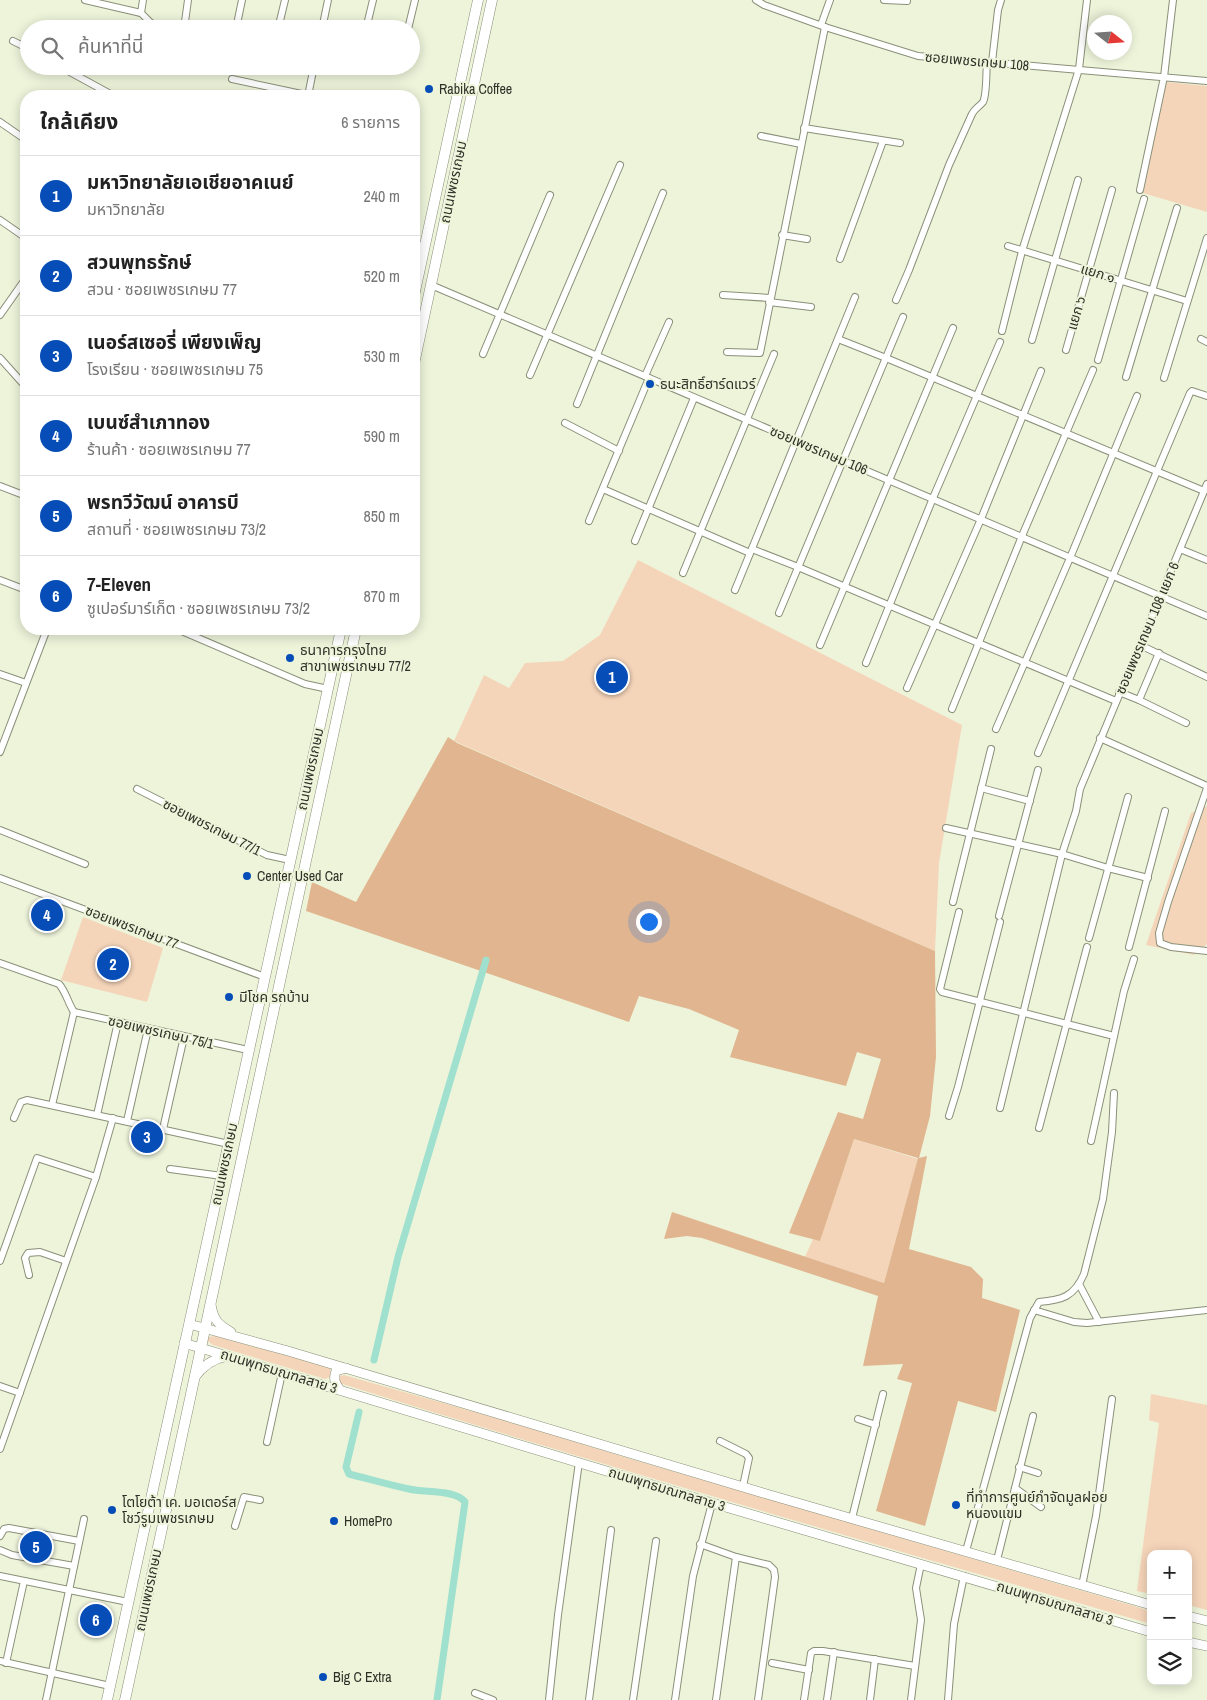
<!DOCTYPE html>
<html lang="th">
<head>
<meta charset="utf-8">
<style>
	:root { --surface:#fff; --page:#f2f2f2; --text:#222; --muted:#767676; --line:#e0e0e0; --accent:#064db8 }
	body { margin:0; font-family:"Archivo Narrow","Noto Sans Thai",sans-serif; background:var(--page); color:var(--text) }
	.controls { position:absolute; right:15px; bottom:15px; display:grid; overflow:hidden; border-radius:10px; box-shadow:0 2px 12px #0003 }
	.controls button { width:45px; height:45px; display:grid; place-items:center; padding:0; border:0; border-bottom:1px solid var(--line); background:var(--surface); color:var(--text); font:25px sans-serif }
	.compass { position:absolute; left:1087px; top:15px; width:45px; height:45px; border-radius:50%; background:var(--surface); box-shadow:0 2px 12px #0003; rotate:107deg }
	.you { position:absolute; left:648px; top:921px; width:18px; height:18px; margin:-12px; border:4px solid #fff; border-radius:50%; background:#1a73e8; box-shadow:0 0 0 8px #1a73e833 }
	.badge { display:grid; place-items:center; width:32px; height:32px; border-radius:50%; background:var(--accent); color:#fff; font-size:16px; font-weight:700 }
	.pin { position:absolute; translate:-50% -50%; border:2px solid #fff; box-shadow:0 1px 5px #0006 }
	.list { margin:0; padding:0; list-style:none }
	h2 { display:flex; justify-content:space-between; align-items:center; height:65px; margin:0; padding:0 20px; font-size:21px }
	h2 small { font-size:16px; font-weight:400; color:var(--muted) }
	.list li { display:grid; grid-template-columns:32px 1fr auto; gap:15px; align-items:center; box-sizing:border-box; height:80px; padding:0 20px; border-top:1px solid var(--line) }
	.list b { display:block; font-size:19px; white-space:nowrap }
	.list p { margin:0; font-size:16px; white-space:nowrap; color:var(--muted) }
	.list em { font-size:16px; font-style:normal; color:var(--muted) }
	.icon { flex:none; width:28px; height:28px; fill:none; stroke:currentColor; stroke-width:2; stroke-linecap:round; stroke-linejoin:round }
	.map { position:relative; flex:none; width:1207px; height:1700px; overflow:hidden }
	.search { position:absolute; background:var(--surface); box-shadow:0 2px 12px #0003; left:20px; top:20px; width:400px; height:55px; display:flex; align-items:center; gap:12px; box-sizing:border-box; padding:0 18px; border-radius:28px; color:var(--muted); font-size:19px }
	.panel { position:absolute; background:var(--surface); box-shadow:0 2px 12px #0003; left:20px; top:90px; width:400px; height:545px; border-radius:20px }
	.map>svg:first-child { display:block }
	.green { fill:#f5d5ba }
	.forest { fill:#e0b58f }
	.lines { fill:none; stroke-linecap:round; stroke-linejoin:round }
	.canal { stroke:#9fe0ce; stroke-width:7 }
	.street-casing { stroke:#8a9079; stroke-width:8 }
	.secondary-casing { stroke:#8a9079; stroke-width:10 }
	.primary-casing { stroke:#8a9079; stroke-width:11 }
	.street { stroke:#fff; stroke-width:6 }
	.secondary { stroke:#fff; stroke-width:9 }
	.primary { stroke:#fff; stroke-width:10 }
	.poi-dot { fill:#064db8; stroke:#edf4da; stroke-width:2 }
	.labels { text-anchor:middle; stroke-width:4; stroke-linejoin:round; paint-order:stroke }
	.street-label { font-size:14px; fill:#2f3128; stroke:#edf4da }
	.poi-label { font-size:14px; fill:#2f3128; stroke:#edf4da; text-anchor:start }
</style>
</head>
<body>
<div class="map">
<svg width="1207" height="1700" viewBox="0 0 1207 1700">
	<rect width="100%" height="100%" fill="#edf4da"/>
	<g class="green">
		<polygon points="1166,82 1207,86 1207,212 1143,193"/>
		<polygon points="638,560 962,725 939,863 935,951 454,741 484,675 509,688 525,663 563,661 600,635"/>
		<polygon points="1207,806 1207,944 1194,955 1146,945 1191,813"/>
		<polygon points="83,917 163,948 147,1002 61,980"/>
		<polygon points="854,1139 918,1159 884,1283 805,1257 813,1239 820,1240"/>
		<polygon points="216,1336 331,1368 330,1377 325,1379 213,1345 206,1340 207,1337"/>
		<path d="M344 1375 503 1420 631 1459 1151 1611V1624C880 1546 609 1467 339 1383L337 1379 340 1376Z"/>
		<polygon points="1151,1394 1207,1405 1207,1610 1188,1605 1188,1554 1151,1554 1151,1594 1137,1591 1159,1423 1149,1420"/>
	</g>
	<polygon class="forest" points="448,737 457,743 935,951 936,1057 930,1116 919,1158 927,1156 909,1249 971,1267 983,1279 982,1298 1020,1310 996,1412 958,1401 925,1526 876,1511 912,1383 897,1379 903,1364 863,1366 878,1296 702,1238 687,1236 664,1239 672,1212 884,1283 918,1158 854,1139 820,1241 789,1233 838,1112 863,1119 881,1059 857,1052 846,1086 730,1057 739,1030 689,1009 639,996 629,1022 306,911 312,882 356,902"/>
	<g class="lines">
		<g class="canal">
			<polyline points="374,1360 398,1257 486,960"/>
			<path d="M359 1412 346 1467 349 1474C369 1479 389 1485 409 1489 424 1493 455 1489 465 1502L437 1700"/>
		</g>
		<defs>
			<g id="street">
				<polyline points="85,0 141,13 151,23 170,29"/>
				<polyline points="756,0 764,5 825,27 918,56 1207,81"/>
				<polyline points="884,0 907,1"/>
				<polyline points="141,13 143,0"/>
				<polyline points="821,25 830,0"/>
				<polyline points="184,29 188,0"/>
				<polyline points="238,29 237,24 242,0"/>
				<polyline points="278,29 285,0"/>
				<polyline points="322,29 328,0"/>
				<polyline points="366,29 373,0"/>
				<polyline points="408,29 415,0"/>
				<polyline points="13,41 29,49"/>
				<polyline points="992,62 998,10 1001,0"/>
				<polyline points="59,66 114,96"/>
				<polyline points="232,79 311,96"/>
				<polyline points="308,96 314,66"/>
				<polyline points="0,122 26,140"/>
				<polyline points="804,128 900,143"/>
				<polyline points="761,136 801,144"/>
				<polyline points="1140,190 1164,77 1173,0"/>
				<polyline points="0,220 26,238"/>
				<polyline points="782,235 807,239"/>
				<polyline points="414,244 424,246"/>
				<polyline points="1008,246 1187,301"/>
				<polyline points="840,259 883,141"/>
				<polyline points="431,285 1207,616"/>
				<polyline points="723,295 770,298"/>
				<path d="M896 300 909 270 949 165 972 114C975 108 979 107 983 102 987 95 986 71 987 62"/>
				<polyline points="769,302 811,307"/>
				<polyline points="0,315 26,278"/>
				<polyline points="1002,331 1022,251 1079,69 1087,0"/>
				<polyline points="838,339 886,358 1204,491"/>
				<polyline points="1201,339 1207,342"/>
				<polyline points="1032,340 1078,180"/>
				<polyline points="1066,350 1112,190"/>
				<polyline points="727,352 760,353 825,27"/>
				<polyline points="483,354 550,195"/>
				<polyline points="0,358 26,387"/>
				<polyline points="1098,360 1144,199"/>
				<polyline points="530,375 620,165"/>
				<polyline points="645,376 669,322"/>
				<polyline points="1126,377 1177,208"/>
				<polyline points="1164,378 1207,238"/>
				<polyline points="577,404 663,193"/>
				<polyline points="565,423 619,451"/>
				<polyline points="0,486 26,496"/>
				<polyline points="603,489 750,553"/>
				<polyline points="589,521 649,378"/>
				<polyline points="635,541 694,398"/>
				<polyline points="752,549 798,567 1116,701"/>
				<polyline points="1180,549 1207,560"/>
				<polyline points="683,573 774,354"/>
				<polyline points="0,580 26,590"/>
				<polyline points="735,590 855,297"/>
				<polyline points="779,613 903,317"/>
				<polyline points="177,629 305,684 328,689"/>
				<polyline points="820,645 953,328"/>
				<polyline points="1140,645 1207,677"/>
				<polyline points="866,663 933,498 1000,342"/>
				<polyline points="0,674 26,683"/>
				<polyline points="907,688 981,519 1041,371"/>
				<polyline points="1119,692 1139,700 1186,723"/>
				<polyline points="1139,700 1159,653"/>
				<polyline points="952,709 1022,536 1093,370"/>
				<polyline points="996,729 1070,558 1137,396"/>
				<polyline points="1100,738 1207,786"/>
				<polyline points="0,752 47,629"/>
				<polyline points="1038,753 1190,393 1192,391 1207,396"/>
				<polyline points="981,788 1030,801"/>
				<polyline points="1207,788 1168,902 1159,933 1160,943 1171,947 1207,951"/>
				<polyline points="137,789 267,855 290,860"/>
				<polyline points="946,828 1062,854 1108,868 1148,878"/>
				<polyline points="0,830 85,864"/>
				<polyline points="0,878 265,977"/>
				<polyline points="953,902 991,749"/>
				<polyline points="959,912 941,985 940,989 942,992 1114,1036"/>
				<polyline points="999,916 1038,770"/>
				<polyline points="1089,938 1128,797"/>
				<polyline points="1129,947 1165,811"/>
				<path d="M0 963 59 984C66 992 68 1003 74 1012"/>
				<polyline points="74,1012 248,1050"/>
				<polyline points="52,1105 74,1012"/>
				<polyline points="1000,1108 1062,854 1076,811 1080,789 1207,484"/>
				<polyline points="97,1115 118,1022"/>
				<polyline points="949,1116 958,1087 1000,922"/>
				<polyline points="14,1118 21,1102 27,1100 229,1144"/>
				<polyline points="127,1121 148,1029"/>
				<polyline points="1039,1128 1087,947"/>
				<polyline points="163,1129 184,1037"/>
				<polyline points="1091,1141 1124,991 1134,959"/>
				<polyline points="170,1169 222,1176"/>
				<polyline points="0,1261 37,1158 96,1177"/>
				<polyline points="29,1275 25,1258 28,1253 40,1252 66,1261"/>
				<polyline points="1079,1284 1099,1322"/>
				<polyline points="1034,1310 1074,1322 1087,1323 1207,1310"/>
				<polyline points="0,1386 20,1393"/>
				<polyline points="858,1419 876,1425"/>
				<polyline points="720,1441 746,1454 749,1458 743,1486"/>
				<polyline points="267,1442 282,1373"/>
				<polyline points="0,1449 96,1177 113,1118"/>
				<polyline points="1019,1467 1038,1473"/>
				<polyline points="1015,1488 1041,1507"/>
				<polyline points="852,1518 883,1394"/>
				<polyline points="235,1526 244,1497 260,1500"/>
				<polyline points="0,1536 4,1529 9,1528 79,1541"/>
				<polyline points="700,1544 736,1557 769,1565 774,1570 775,1577 758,1700"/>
				<polyline points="0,1550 12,1555 74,1566"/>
				<path d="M966 1551 1030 1318 1039 1302C1062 1300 1074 1297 1084 1274L1103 1199 1112 1132 1114 1093"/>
				<polyline points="997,1560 1033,1416"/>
				<polyline points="0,1576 128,1602"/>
				<polyline points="1082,1586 1096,1516 1112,1399"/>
				<polyline points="0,1661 110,1686"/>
				<polyline points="6,1663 24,1581"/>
				<polyline points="772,1663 809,1670"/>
				<polyline points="475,1693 493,1700"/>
				<polyline points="46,1700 84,1519"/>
				<polyline points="549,1700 558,1615 579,1462"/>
				<polyline points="589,1700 611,1530"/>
				<polyline points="633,1700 656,1541"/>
				<polyline points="675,1700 693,1576 712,1503"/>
				<polyline points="716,1700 736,1557"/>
				<polyline points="804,1700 811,1653 814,1651 823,1651 915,1666"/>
				<polyline points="827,1700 834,1652"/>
				<polyline points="870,1700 875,1659"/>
				<polyline points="911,1700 921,1620 916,1588 921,1564"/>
				<polyline points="948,1700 954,1624 964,1576"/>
			</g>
			<g id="secondary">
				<path d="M211 1305C214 1321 218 1324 231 1332"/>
				<polyline points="189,1324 288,1351 770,1495 1151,1605"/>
				<polyline points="184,1343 712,1503 1151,1632"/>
				<path d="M195 1377C203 1365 213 1359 227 1356"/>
				<path d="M340 1390C335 1383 333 1379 336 1371L346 1368"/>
				<polyline points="1188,1616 1207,1621"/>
				<polyline points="1188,1642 1207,1646"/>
			</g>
			<g id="primary">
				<polyline points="414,296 478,0"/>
				<polyline points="414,364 492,0"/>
				<polyline points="107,1700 341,629"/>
				<polyline points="125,1700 356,629"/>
			</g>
		</defs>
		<use href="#street" class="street-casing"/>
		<use href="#secondary" class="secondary-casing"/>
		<use href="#primary" class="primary-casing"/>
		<use href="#street" class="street"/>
		<use href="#secondary" class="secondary"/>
		<use href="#primary" class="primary"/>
	</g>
	<g class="poi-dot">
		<circle cx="429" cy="89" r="5"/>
		<circle cx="650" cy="384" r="5"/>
		<circle cx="290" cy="658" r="5"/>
		<circle cx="247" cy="876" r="5"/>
		<circle cx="229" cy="997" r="5"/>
		<circle cx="956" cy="1505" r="5"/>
		<circle cx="112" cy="1510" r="5"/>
		<circle cx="334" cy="1521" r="5"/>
		<circle cx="323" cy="1677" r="5"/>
	</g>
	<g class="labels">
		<g class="street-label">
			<text transform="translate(977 61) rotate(5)" y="5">ซอยเพชรเกษม 108</text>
			<text transform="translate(453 182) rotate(-78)" y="5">ถนนเพชรเกษม</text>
			<text transform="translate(1098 273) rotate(17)" y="5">แยก ๑</text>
			<text transform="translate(1076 313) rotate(-74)" y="5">แยก ๖</text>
			<text transform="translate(819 450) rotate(23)" y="5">ซอยเพชรเกษม 106</text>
			<text transform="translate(1147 628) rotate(-67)" y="5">ซอยเพชรเกษม 108 แยก 6</text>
			<text transform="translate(310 769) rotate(-78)" y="5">ถนนเพชรเกษม</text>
			<text transform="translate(212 827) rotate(27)" y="5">ซอยเพชรเกษม 77/1</text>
			<text transform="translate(132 927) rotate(21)" y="5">ซอยเพชรเกษม 77</text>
			<text transform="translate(161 1032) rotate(13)" y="5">ซอยเพชรเกษม 75/1</text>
			<text transform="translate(224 1164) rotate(-78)" y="5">ถนนเพชรเกษม</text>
			<text transform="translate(279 1371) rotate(17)" y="5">ถนนพุทธมณฑลสาย 3</text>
			<text transform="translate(667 1489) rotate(17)" y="5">ถนนพุทธมณฑลสาย 3</text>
			<text transform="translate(148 1590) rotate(-78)" y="5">ถนนเพชรเกษม</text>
			<text transform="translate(1055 1603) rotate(17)" y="5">ถนนพุทธมณฑลสาย 3</text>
		</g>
		<g class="poi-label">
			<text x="439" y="94">Rabika Coffee</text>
			<text x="660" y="389">ธนะสิทธิ์ฮาร์ดแวร์</text>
			<text x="300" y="655">ธนาคารกรุงไทย<tspan x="300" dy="16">สาขาเพชรเกษม 77/2</tspan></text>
			<text x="257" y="881">Center Used Car</text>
			<text x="239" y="1002">มีโชค รถบ้าน</text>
			<text x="966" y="1502">ที่ทำการศูนย์กำจัดมูลฝอย<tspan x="966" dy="16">หนองแขม</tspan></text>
			<text x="122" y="1507">โตโยต้า เค. มอเตอร์ส<tspan x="122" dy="16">โชว์รูมเพชรเกษม</tspan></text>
			<text x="344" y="1526">HomePro</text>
			<text x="333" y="1682">Big C Extra</text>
		</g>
	</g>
</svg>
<div class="controls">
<button>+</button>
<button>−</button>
<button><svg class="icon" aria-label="layers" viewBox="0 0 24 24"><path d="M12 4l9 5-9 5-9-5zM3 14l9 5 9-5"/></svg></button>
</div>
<svg class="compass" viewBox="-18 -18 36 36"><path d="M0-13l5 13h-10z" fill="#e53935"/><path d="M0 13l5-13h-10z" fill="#767676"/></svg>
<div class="you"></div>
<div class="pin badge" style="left:612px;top:677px">1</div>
<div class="pin badge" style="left:113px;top:964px">2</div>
<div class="pin badge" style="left:147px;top:1137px">3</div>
<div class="pin badge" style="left:47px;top:915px">4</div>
<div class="pin badge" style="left:36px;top:1547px">5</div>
<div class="pin badge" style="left:96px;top:1620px">6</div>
<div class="search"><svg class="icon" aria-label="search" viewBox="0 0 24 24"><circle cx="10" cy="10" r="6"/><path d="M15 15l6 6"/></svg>ค้นหาที่นี่</div>
<section class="panel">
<h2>ใกล้เคียง<small>6 รายการ</small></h2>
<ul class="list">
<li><span class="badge">1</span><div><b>มหาวิทยาลัยเอเชียอาคเนย์</b><p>มหาวิทยาลัย</p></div><em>240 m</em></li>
<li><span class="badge">2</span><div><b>สวนพุทธรักษ์</b><p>สวน · ซอยเพชรเกษม 77</p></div><em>520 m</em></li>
<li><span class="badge">3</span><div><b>เนอร์สเซอรี่ เพียงเพ็ญ</b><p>โรงเรียน · ซอยเพชรเกษม 75</p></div><em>530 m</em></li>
<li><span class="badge">4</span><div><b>เบนซ์สำเภาทอง</b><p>ร้านค้า · ซอยเพชรเกษม 77</p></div><em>590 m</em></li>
<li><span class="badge">5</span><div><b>พรทวีวัฒน์ อาคารบี</b><p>สถานที่ · ซอยเพชรเกษม 73/2</p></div><em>850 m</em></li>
<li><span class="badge">6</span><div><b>7-Eleven</b><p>ซูเปอร์มาร์เก็ต · ซอยเพชรเกษม 73/2</p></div><em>870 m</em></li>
</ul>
</section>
</div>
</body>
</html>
